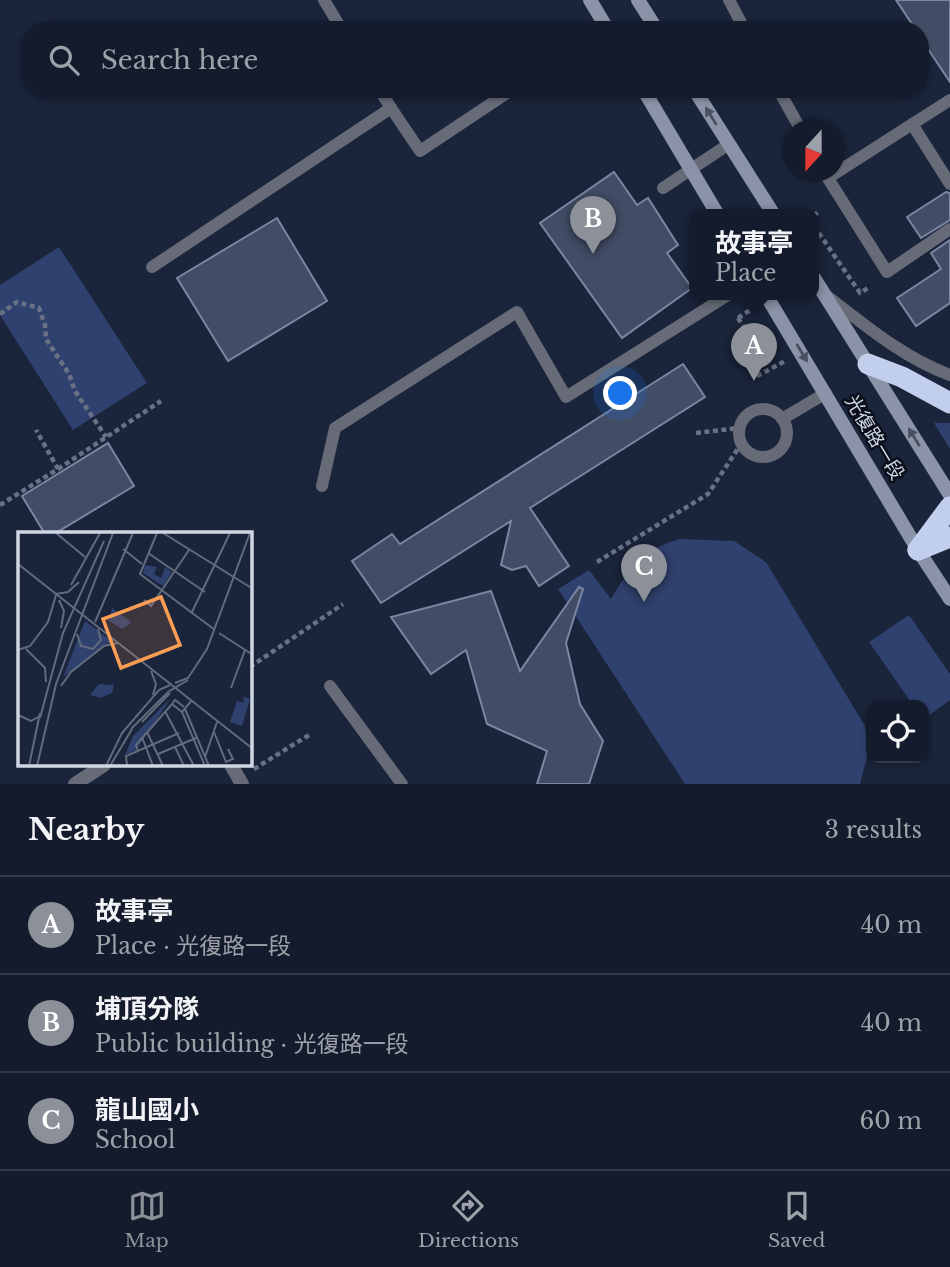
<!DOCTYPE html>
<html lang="en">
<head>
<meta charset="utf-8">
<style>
	:root { --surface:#141b2c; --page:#1d2434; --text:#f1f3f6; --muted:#9da1a9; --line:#333948; --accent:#8c9099 }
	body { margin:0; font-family:"Libre Baskerville","Noto Sans TC",serif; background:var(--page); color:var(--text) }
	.controls { position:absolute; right:21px; bottom:21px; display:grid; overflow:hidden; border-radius:14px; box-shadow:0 2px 5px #0004 }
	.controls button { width:63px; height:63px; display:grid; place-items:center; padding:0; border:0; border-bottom:2px solid var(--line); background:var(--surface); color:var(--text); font:35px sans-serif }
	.compass { position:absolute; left:782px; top:119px; width:63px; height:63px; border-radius:50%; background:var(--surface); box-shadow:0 2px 5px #0004; rotate:201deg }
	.you { position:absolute; left:621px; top:394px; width:24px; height:24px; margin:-18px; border:5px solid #fff; border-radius:50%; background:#1a73e8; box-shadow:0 0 0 10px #1a73e833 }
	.badge { display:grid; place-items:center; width:46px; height:46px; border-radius:50%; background:var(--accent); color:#fff; font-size:23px; font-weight:700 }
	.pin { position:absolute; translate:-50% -58px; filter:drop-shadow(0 2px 4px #0008) }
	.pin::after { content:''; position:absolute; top:37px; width:24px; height:21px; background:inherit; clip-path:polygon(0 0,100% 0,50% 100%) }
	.popup { position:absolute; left:689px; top:209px; width:130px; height:91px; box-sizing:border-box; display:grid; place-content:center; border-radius:14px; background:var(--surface); filter:drop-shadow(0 2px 5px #0005); font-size:23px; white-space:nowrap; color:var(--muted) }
	.popup b { font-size:26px; color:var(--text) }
	.popup::after { content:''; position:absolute; left:50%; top:100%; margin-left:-14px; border:14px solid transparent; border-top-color:var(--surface) }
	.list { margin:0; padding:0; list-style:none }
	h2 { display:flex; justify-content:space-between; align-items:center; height:91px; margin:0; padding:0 28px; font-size:30px }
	h2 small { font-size:23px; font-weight:400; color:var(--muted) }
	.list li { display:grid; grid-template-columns:46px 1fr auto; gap:21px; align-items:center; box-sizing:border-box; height:98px; padding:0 28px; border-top:2px solid var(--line) }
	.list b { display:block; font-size:26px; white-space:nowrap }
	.list p { margin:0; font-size:23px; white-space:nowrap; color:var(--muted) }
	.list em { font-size:23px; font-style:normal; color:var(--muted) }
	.icon { flex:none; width:38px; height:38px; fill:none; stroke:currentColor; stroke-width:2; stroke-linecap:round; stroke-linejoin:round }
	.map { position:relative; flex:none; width:950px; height:784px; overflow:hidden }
	.search { position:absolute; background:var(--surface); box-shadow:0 2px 5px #0004; left:21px; right:21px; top:21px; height:77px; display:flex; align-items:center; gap:18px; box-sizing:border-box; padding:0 24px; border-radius:28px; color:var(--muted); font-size:26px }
	.sheet { height:385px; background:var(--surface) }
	nav { display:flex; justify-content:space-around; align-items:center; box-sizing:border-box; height:98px; border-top:2px solid var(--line); background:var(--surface); font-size:19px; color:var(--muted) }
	nav a { display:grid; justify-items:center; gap:4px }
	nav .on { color:var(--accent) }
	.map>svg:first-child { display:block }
	.green { fill:#2f416e }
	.building { fill:#414c65; stroke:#7a86a2; stroke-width:2 }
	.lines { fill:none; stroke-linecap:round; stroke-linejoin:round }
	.path { stroke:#697184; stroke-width:4.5; stroke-dasharray:5 3.5; stroke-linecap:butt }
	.lane { stroke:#666b77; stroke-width:12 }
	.street { stroke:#666b77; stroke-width:14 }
	.secondary { stroke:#8a93a7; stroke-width:14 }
	.highway { stroke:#c1cfed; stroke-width:21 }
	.path-bridge { stroke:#697184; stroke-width:4.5; stroke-dasharray:5 3.5; stroke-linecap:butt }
	.oneway { fill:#4a5060 }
	.labels { text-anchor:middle; stroke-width:5; stroke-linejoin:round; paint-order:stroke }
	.street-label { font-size:19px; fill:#cfd6e5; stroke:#090e18 }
	.inset-road { fill:none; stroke:#626b7e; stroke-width:2 }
	.view { fill:#fc9d54; fill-opacity:0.15; stroke:#fc9d54; stroke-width:3.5 }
	.inset-edge { fill:none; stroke:#cfd6e5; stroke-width:3.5 }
</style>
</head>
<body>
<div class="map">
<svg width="950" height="784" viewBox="0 0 950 784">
	<rect width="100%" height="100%" fill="#1a243a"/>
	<g class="green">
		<polygon points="59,247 147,383 73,430 0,315 0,285"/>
		<polygon points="934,423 950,423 950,449"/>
		<path d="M680 539 734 541 766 562 865 726 868 753 860 784H685L558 589 589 570 611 599C634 562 637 552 680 539Z"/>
		<polygon points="909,615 950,674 950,700 924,719 924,705 913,705 869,642"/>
	</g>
	<g class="building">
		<polygon points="896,0 950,0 950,82 920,37 920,30 916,30"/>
		<polygon points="614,172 637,205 648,198 678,245 667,253 692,288 622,338 540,223"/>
		<polygon points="946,192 950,193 950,220 921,238 907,217"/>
		<polygon points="277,218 327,301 228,361 177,278"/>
		<polygon points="950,240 950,303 916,326 897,298 941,269 931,253"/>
		<polygon points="683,364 705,397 530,508 569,566 539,586 526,566 512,570 501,565 511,521 381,603 352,561 392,534 400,544"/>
		<polygon points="108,443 134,486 54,534 45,534 22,496"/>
		<polygon points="579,587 583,589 566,643 580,704 603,741 589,784 537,784 547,751 487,724 466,650 431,674 391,617 491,591 520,671"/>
	</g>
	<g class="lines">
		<g class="path">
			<polyline points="814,216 818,212"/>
			<polyline points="814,226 860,293 868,288"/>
			<polyline points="0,314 17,302 39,308 45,325 46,339 69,374 75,391 106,437"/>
			<polyline points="738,318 752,340 769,331"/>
			<polyline points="757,376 787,360"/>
			<polyline points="696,433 739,428"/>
			<polyline points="58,469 161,401"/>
			<polyline points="0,505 58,469 36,430"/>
			<polyline points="597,562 708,494 741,444"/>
			<polyline points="250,667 343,604"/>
			<polyline points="254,769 309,735"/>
		</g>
		<g class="lane">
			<polyline points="324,0 342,30"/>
			<polyline points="729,0 745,30"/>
			<polyline points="379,89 391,108"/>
			<polyline points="778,89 801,130"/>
			<polyline points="912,124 950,184"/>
			<polyline points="824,172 887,272 950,229"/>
			<polyline points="828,178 950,100"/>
			<polyline points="663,188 729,144"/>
			<polyline points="152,267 391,108 420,151 513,89"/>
			<path d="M827 296C866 326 904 358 950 375"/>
			<circle cx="763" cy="433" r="24"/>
			<polyline points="782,419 826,393"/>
			<polyline points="322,486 335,428 517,312 566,397 728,295"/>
			<polyline points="330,686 402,784"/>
		</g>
		<g class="street">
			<polyline points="231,765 242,784"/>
			<polyline points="75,784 104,765"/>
		</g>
		<g class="secondary">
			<polyline points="590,0 608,30"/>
			<polyline points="638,0 657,30"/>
			<polyline points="643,89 718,215"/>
			<polyline points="694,89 774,215"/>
			<polyline points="814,278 950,495"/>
			<polyline points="766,295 918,550 950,599"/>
		</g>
		<g class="highway">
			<polyline points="868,364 902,377 950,403"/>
			<polyline points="918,550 950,507"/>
			<polyline points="918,550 950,537"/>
		</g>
		<polyline class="path-bridge" points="738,318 773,295"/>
	</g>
	<defs><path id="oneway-solid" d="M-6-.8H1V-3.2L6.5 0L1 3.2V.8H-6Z" transform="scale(1.75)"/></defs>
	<g class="oneway">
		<use href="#oneway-solid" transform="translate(711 116) rotate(-122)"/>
		<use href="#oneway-solid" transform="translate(802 353) rotate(59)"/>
		<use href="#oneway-solid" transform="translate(914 437) rotate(-122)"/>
	</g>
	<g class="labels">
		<g class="street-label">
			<text transform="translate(875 437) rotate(59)" y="7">光復路一段</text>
		</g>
	</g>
	<g transform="translate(18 532)">
		<rect width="234" height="234" fill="#1a243a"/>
		<path d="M127 33 139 35 136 42 143 46 147 35 154 40 145 54 125 41ZM94 76 113 90 112 92 104 97 91 89ZM67 89 94 109 45 145ZM81 152 96 153 94 161 82 166 72 163ZM225 165 232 167 224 194 212 190 219 169 226 171ZM153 166 118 218 107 223 115 204Z" fill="#2f416e"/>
		<path class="inset-road" d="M38 1 67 25M139 1 122 42 197 98M145 1 235 57M105 17 124 32M130 21 187 60M0 32 235 217M53 53 82 1M38 62 50 60 61 50M41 68 46 79 43 96M126 68 133 74 171 18M174 80 212 1M77 90 115 1M201 101 235 123M59 102 63 114 75 117 83 108 80 97M8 117 27 136 28 150M0 118 12 114 30 90 38 63M133 139 138 152 135 163M157 151 170 146 189 117 232 1M43 154 53 140 86 114 100 111M213 156 227 118M174 168 164 180 187 234M167 177 191 234M147 179 176 234M164 180 154 172 157 168 166 175M0 183 13 189 20 185M22 186 45 101 86 9M124 190 152 161M113 197 150 160 170 148M129 200 145 234M196 200 208 230 215 227 210 217M124 205 135 234M157 215 166 234M120 219 118 213 154 172M140 222 178 206M187 225 199 190M109 233 108 224 161 201M11 234 22 181M19 234 38 152 95 1M88 234 104 201 141 158 152 153M92 234 114 197"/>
		<path class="view" d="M143 65 162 113 103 136 85 87Z"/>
		<rect width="234" height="234" class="inset-edge"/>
	</g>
</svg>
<div class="controls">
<button><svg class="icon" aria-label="locate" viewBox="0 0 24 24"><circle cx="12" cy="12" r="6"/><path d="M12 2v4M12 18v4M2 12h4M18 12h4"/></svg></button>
</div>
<svg class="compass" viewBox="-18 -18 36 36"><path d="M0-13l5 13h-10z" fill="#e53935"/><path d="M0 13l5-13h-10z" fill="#9da1a9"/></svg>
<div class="you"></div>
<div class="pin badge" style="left:754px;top:381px">A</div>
<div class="popup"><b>故事亭</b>Place</div>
<div class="pin badge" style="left:593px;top:254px">B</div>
<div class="pin badge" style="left:644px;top:602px">C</div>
<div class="search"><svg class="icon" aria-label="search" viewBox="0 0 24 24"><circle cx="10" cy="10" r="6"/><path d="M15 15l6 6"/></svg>Search here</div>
</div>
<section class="sheet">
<h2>Nearby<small>3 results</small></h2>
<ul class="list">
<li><span class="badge">A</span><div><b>故事亭</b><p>Place · 光復路一段</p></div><em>40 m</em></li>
<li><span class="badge">B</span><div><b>埔頂分隊</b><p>Public building · 光復路一段</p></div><em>40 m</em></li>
<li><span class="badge">C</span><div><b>龍山國小</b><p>School</p></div><em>60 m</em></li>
</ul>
</section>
<nav>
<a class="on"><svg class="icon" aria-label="map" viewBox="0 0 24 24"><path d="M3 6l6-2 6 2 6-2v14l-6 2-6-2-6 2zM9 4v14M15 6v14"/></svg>Map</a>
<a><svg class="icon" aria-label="directions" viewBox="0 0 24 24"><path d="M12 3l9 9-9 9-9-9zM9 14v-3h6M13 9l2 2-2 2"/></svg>Directions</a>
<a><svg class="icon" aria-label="saved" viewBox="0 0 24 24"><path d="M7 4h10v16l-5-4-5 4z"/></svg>Saved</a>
</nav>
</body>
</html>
